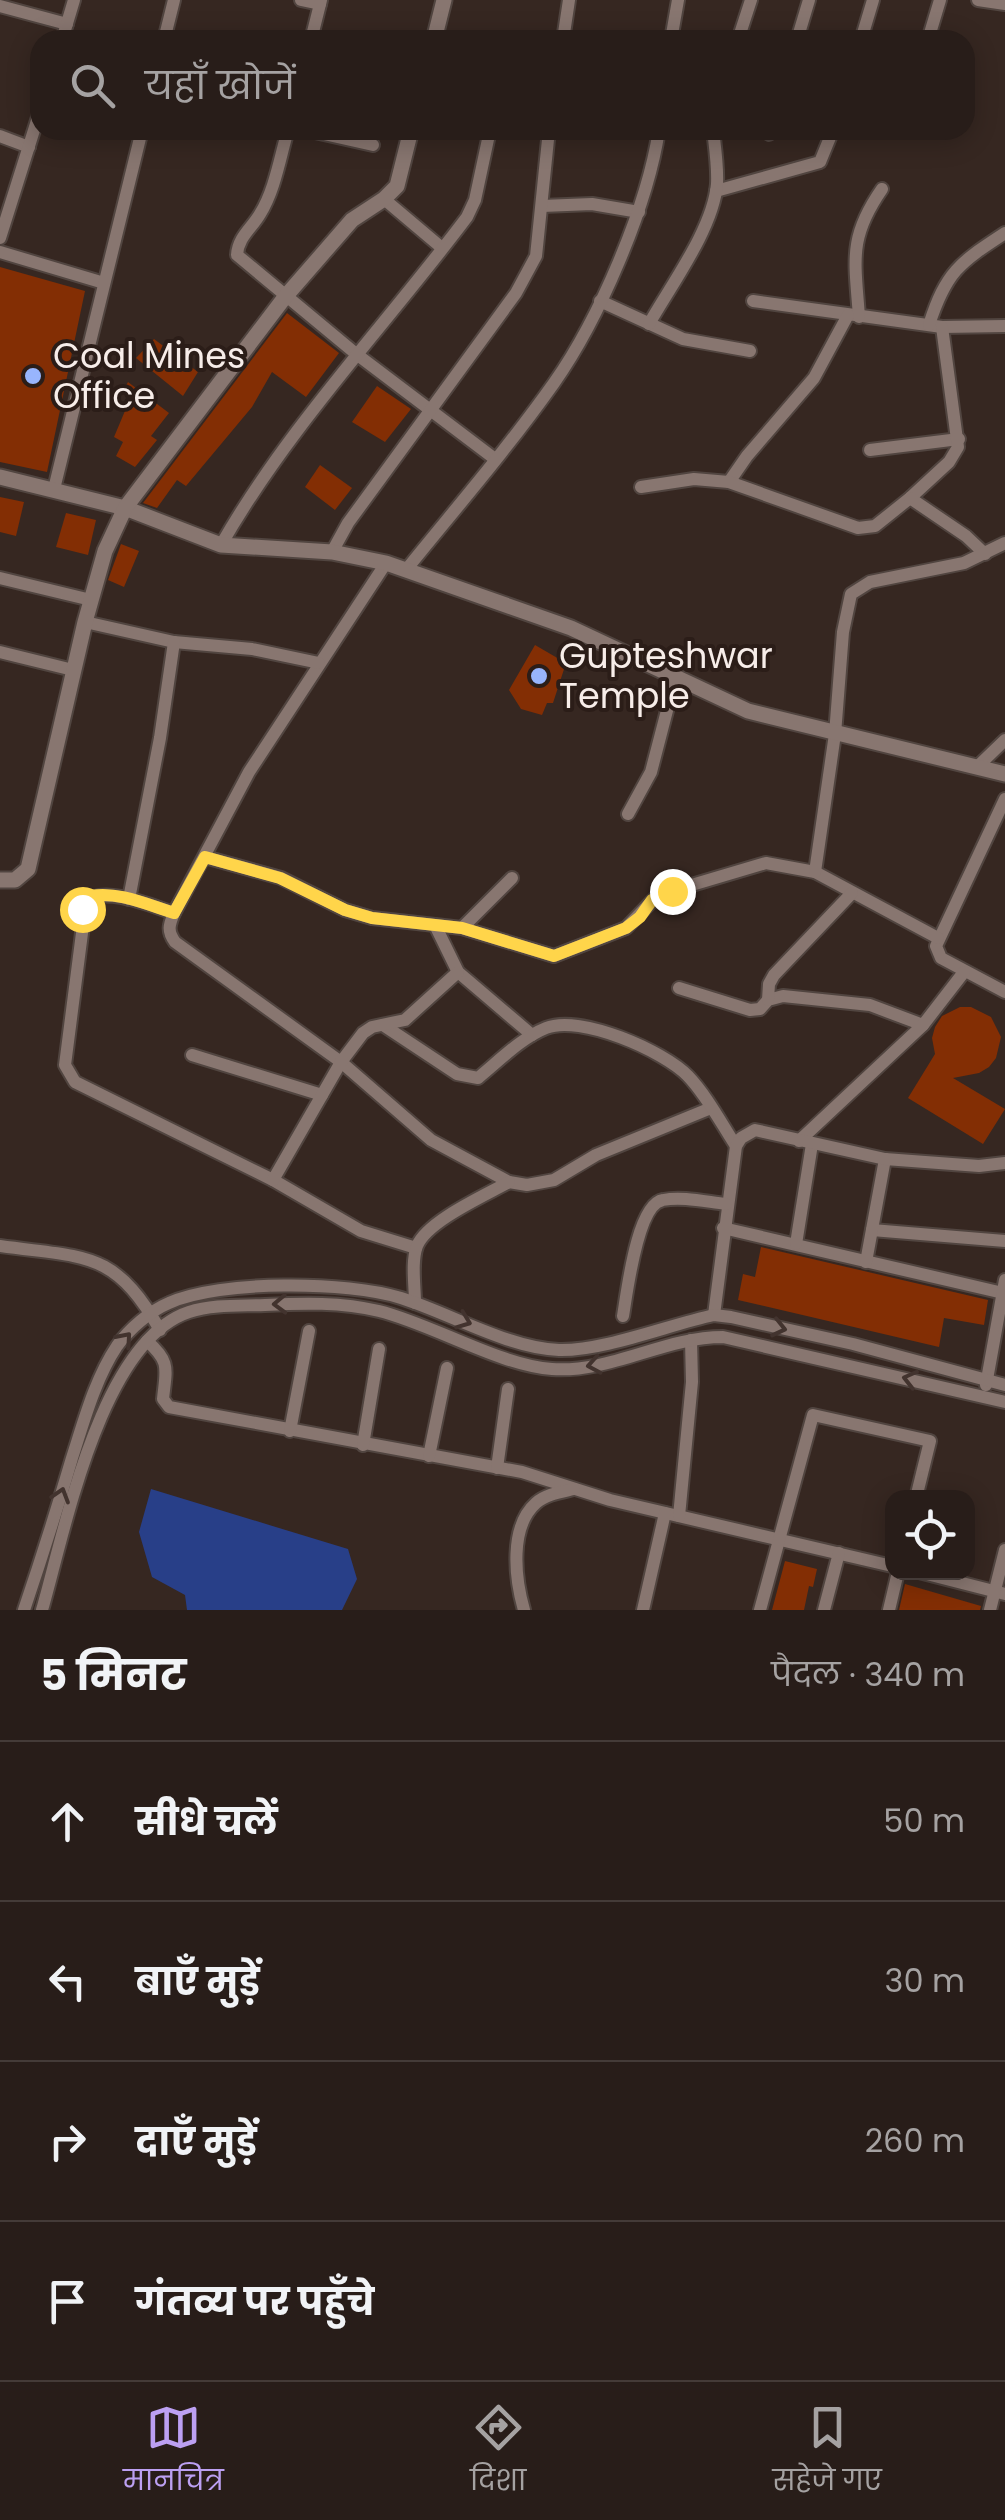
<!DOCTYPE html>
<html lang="hi">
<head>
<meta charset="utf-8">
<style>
	:root { --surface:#281d19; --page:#302622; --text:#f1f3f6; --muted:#a5a2a2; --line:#443b38; --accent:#bca0f2 }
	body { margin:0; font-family:Poppins,"Noto Sans Devanagari",sans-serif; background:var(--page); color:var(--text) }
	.controls { position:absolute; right:30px; bottom:30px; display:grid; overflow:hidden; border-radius:20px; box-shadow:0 5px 25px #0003 }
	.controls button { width:90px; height:90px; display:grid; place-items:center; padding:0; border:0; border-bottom:2px solid var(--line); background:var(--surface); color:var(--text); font:50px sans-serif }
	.stop { position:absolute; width:30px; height:30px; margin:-22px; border:8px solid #ffd54a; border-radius:50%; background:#fff }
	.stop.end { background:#ffd54a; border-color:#fff; box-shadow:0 2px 10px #0008 }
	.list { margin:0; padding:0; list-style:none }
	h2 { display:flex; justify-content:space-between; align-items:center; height:130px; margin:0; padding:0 40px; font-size:42px }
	h2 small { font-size:32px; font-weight:400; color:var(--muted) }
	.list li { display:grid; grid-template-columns:65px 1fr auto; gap:30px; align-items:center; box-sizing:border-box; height:160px; padding:0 40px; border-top:2px solid var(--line) }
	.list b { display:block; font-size:38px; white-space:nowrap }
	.list em { font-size:32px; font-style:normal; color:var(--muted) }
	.icon { flex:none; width:55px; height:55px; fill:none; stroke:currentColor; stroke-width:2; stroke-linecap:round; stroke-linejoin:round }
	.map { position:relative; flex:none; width:1005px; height:1610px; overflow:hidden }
	.search { position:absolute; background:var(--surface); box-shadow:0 5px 25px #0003; left:30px; right:30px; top:30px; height:110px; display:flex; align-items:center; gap:25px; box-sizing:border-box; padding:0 35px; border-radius:30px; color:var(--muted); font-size:38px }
	.sheet { height:770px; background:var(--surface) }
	nav { display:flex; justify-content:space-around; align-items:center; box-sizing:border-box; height:140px; border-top:2px solid var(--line); background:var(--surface); font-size:28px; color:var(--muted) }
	nav a { display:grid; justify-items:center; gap:5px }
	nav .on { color:var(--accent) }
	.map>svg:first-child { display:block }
	.water { fill:#283f88 }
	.building { fill:#832e04 }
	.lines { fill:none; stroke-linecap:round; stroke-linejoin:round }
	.minor-casing { stroke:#514540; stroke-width:16 }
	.tertiary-casing { stroke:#514540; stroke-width:19 }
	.minor { stroke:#887670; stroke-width:12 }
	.tertiary { stroke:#887670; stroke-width:15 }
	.oneway { stroke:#42332e }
	.route { stroke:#ffd54a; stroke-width:12 }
	.poi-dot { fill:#98b5fd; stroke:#2b1d18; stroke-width:4 }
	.labels { text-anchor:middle; stroke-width:8; stroke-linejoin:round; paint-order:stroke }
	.poi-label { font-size:35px; fill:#f7ede9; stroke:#2b1d18; text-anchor:start }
</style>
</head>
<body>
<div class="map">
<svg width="1005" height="1610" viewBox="0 0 1005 1610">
	<rect width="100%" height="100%" fill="#362721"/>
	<polygon class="water" points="151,1489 348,1549 357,1579 342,1610 187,1610 185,1595 152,1577 139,1532"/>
	<g class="building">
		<polygon points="0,267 85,291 47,472 0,462"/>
		<polygon points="287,313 339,353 306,397 272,372 252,407 186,486 177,480 157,508 143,503"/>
		<polygon points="154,339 198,372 183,396 136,358"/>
		<polygon points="128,382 169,413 151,436 157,440 135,467 116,456 123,442 114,437 130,399 122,393"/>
		<polygon points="377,386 411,409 385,442 352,422"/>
		<polygon points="320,465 352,488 335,510 305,487"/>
		<polygon points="0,497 24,502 16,536 0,532"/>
		<polygon points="66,513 96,520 88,555 56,547"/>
		<polygon points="121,544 139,551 124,587 108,580"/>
		<polygon points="535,645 566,663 553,703 547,703 542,715 521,709 509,690"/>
		<polygon points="960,1007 971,1007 991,1017 1001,1037 996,1058 989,1067 979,1073 953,1078 1005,1109 983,1144 908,1098 935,1054 932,1038 935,1027 942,1016"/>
		<polygon points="761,1247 988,1300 984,1325 944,1318 939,1347 738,1300 743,1274 755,1277"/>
		<polygon points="785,1561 817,1569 813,1587 809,1586 804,1610 772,1610"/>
		<polygon points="905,1584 981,1606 980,1610 899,1610"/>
	</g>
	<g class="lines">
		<defs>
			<g id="minor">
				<polyline points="301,0 320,4"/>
				<polyline points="978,0 1005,4"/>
				<polyline points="0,6 67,24"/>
				<polyline points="62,40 74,0"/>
				<polyline points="164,40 174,0"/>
				<polyline points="311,40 321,0"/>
				<polyline points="563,40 569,0"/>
				<polyline points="671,40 678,0"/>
				<polyline points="738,40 751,0"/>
				<polyline points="797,40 809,0"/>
				<polyline points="861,40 873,0"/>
				<polyline points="928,40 940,0"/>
				<path d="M288 130C280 157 275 190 260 214 252 228 238 237 237 255L355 353 495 459"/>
				<polyline points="306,130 373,145"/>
				<polyline points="769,134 770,130"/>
				<polyline points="0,136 29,147"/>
				<polyline points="716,191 820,162 833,130"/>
				<polyline points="384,199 442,248"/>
				<polyline points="542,206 592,204 639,212"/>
				<polyline points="0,238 40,111"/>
				<polyline points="0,252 104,283"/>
				<polyline points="600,301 683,339 750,351"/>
				<polyline points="753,301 942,327 1005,326"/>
				<path d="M859 317C855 260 848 238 882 189"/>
				<path d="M649 324C671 285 713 229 717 184 718 166 715 148 713 130"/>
				<path d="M929 325C946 272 959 263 1005 233"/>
				<polyline points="870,450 959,439"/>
				<polyline points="729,482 747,456 814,378 848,315"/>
				<polyline points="641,487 694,479 729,482 858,528 875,526 910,498 949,462 958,447 942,327"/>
				<polyline points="54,489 142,130"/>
				<polyline points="910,498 966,536 985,554"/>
				<path d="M221 545C289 426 385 326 467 217L475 200 490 130"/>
				<polyline points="332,552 348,523 516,293 536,256 549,130"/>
				<path d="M386 563 249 772 174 913C169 925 167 931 175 942L341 1062 431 1140 509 1182 527 1185 554 1180 596 1155 711 1108"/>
				<path d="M406 570C456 508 508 448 554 383 599 319 647 208 659 130"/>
				<polyline points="0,578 91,600"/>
				<polyline points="85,622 174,642 252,649 319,663"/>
				<polyline points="0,652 73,670"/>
				<polyline points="977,767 1005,740"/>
				<polyline points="1005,799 936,946 941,958 1005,992"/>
				<polyline points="628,814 651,772 676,676"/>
				<polyline points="205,857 281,878 345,910 372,918 462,928 554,956 626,928 658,895 766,863 815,872 938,938"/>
				<polyline points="815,872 835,734 843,632 851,594 870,582 964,563 1005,543"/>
				<polyline points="129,899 160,738 174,642"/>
				<path d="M174 913C152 906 103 885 86 902L65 1065 75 1082 273 1180 361 1231 416 1248"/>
				<polyline points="435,925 458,972 532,1035"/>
				<polyline points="462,928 512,878"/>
				<polyline points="679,988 750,1010 760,1009 768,1000 783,996 870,1005 923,1025"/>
				<polyline points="768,1000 769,984 774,975 852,893"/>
				<path d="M383 1025 457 1074 478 1078C499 1061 521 1038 546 1028 580 1014 664 1051 688 1076 707 1096 721 1123 736 1146"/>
				<polyline points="192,1055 322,1095"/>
				<polyline points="799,1141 923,1025 964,972"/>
				<polyline points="273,1180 341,1062 363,1033 372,1027 405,1020 458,972"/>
				<polyline points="723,1228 1003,1293"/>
				<polyline points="872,1230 1005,1241"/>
				<polyline points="796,1244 812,1144"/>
				<path d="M0 1246C85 1258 114 1249 160 1330"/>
				<polyline points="866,1262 885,1159"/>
				<path d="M415 1303C415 1286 411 1262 417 1246 427 1221 486 1195 509 1182"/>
				<polyline points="714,1315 736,1146 741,1138 755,1130 885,1159 979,1166 1005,1163"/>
				<path d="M623 1316C627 1293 637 1204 663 1200 682 1196 707 1202 726 1204"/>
				<path d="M147 1341C171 1362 166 1369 163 1399L169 1407 522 1472 610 1500 892 1566"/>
				<polyline points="986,1385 1005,1280"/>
				<polyline points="290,1431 309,1331"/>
				<polyline points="363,1445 379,1349"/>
				<polyline points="429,1456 447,1368"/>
				<polyline points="497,1468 508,1389"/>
				<polyline points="679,1516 692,1382 691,1340"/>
				<polyline points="919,1572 1005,1594"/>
				<path d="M24 1610C41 1560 57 1509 72 1458 84 1421 95 1379 117 1346 129 1329 150 1311 169 1303 220 1280 347 1281 401 1298 449 1313 508 1348 559 1350 604 1351 668 1325 714 1315L731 1317 853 1344 1005 1385"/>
				<path d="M42 1610C65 1530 101 1341 189 1312 213 1304 241 1306 265 1305 303 1303 341 1302 379 1311 432 1324 501 1366 552 1369 611 1373 664 1337 723 1337L1005 1402"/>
				<path d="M524 1610C515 1579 509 1527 536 1503 546 1494 561 1492 574 1489"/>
				<polyline points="643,1610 665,1513"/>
				<polyline points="760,1610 813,1415 930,1441 916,1498"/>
				<polyline points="824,1610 839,1553"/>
				<polyline points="889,1610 898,1572"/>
				<polyline points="990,1610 1005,1550"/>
			</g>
			<g id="tertiary">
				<polyline points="434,40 444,0"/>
				<polyline points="0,477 125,508 221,545 332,552 386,563 571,628 748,711 1005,774"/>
				<polyline points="0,880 15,880 28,869 85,622 105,551 125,508 285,297 352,220 384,199 397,186 411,130"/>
			</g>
		</defs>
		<use href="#minor" class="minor-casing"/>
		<use href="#tertiary" class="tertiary-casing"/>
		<use href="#minor" class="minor"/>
		<use href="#tertiary" class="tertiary"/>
	</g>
	<defs><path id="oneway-chevron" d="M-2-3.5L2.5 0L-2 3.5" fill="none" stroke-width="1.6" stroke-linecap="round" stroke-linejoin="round" transform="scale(2.5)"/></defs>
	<g class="oneway">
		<use href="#oneway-chevron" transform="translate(280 1304) rotate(178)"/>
		<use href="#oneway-chevron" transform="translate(464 1321) rotate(21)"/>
		<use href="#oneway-chevron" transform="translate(779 1328) rotate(13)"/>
		<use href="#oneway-chevron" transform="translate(125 1339) rotate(-49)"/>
		<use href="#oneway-chevron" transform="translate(594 1365) rotate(170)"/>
		<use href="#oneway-chevron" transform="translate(910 1379) rotate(-166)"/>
		<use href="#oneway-chevron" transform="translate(61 1495) rotate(-73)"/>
	</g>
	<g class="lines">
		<path class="route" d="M82 909 91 896C118 891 148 905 174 913L205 857 280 878 345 910 372 918 462 928 554 956 626 928 640 917 652 900 672 891"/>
	</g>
	<g class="poi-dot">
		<circle cx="33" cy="376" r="10"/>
		<circle cx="539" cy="676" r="10"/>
	</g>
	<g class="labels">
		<g class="poi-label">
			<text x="53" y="368">Coal Mines<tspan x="53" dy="40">Office</tspan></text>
			<text x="559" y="668">Gupteshwar<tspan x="559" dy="40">Temple</tspan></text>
		</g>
	</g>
</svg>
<div class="controls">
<button><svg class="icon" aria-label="locate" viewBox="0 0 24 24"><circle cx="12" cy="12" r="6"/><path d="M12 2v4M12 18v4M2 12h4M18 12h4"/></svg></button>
</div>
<div class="stop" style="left:82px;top:909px"></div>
<div class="stop end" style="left:672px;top:891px"></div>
<div class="search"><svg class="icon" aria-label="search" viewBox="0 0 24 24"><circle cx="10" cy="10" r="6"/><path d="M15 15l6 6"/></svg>यहाँ खोजें</div>
</div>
<section class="sheet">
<h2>5 मिनट<small>पैदल · 340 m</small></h2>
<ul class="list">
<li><svg class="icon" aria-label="ahead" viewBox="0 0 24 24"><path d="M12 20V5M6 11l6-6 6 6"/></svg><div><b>सीधे चलें</b></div><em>50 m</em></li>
<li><svg class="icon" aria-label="left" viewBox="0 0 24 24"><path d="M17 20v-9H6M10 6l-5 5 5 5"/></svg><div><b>बाएँ मुड़ें</b></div><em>30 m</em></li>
<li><svg class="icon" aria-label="right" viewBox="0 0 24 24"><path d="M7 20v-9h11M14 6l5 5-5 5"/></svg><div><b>दाएँ मुड़ें</b></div><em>260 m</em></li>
<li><svg class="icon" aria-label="arrive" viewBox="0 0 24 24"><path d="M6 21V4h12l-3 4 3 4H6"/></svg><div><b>गंतव्य पर पहुँचे</b></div></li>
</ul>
</section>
<nav>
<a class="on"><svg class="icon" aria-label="map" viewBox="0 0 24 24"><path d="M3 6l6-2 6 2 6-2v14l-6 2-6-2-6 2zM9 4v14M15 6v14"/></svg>मानचित्र</a>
<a><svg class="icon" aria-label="directions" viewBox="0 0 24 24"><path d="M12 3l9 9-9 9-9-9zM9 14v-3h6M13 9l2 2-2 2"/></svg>दिशा</a>
<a><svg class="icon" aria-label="saved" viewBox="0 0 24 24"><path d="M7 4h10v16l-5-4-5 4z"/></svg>सहेजे गए</a>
</nav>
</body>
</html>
